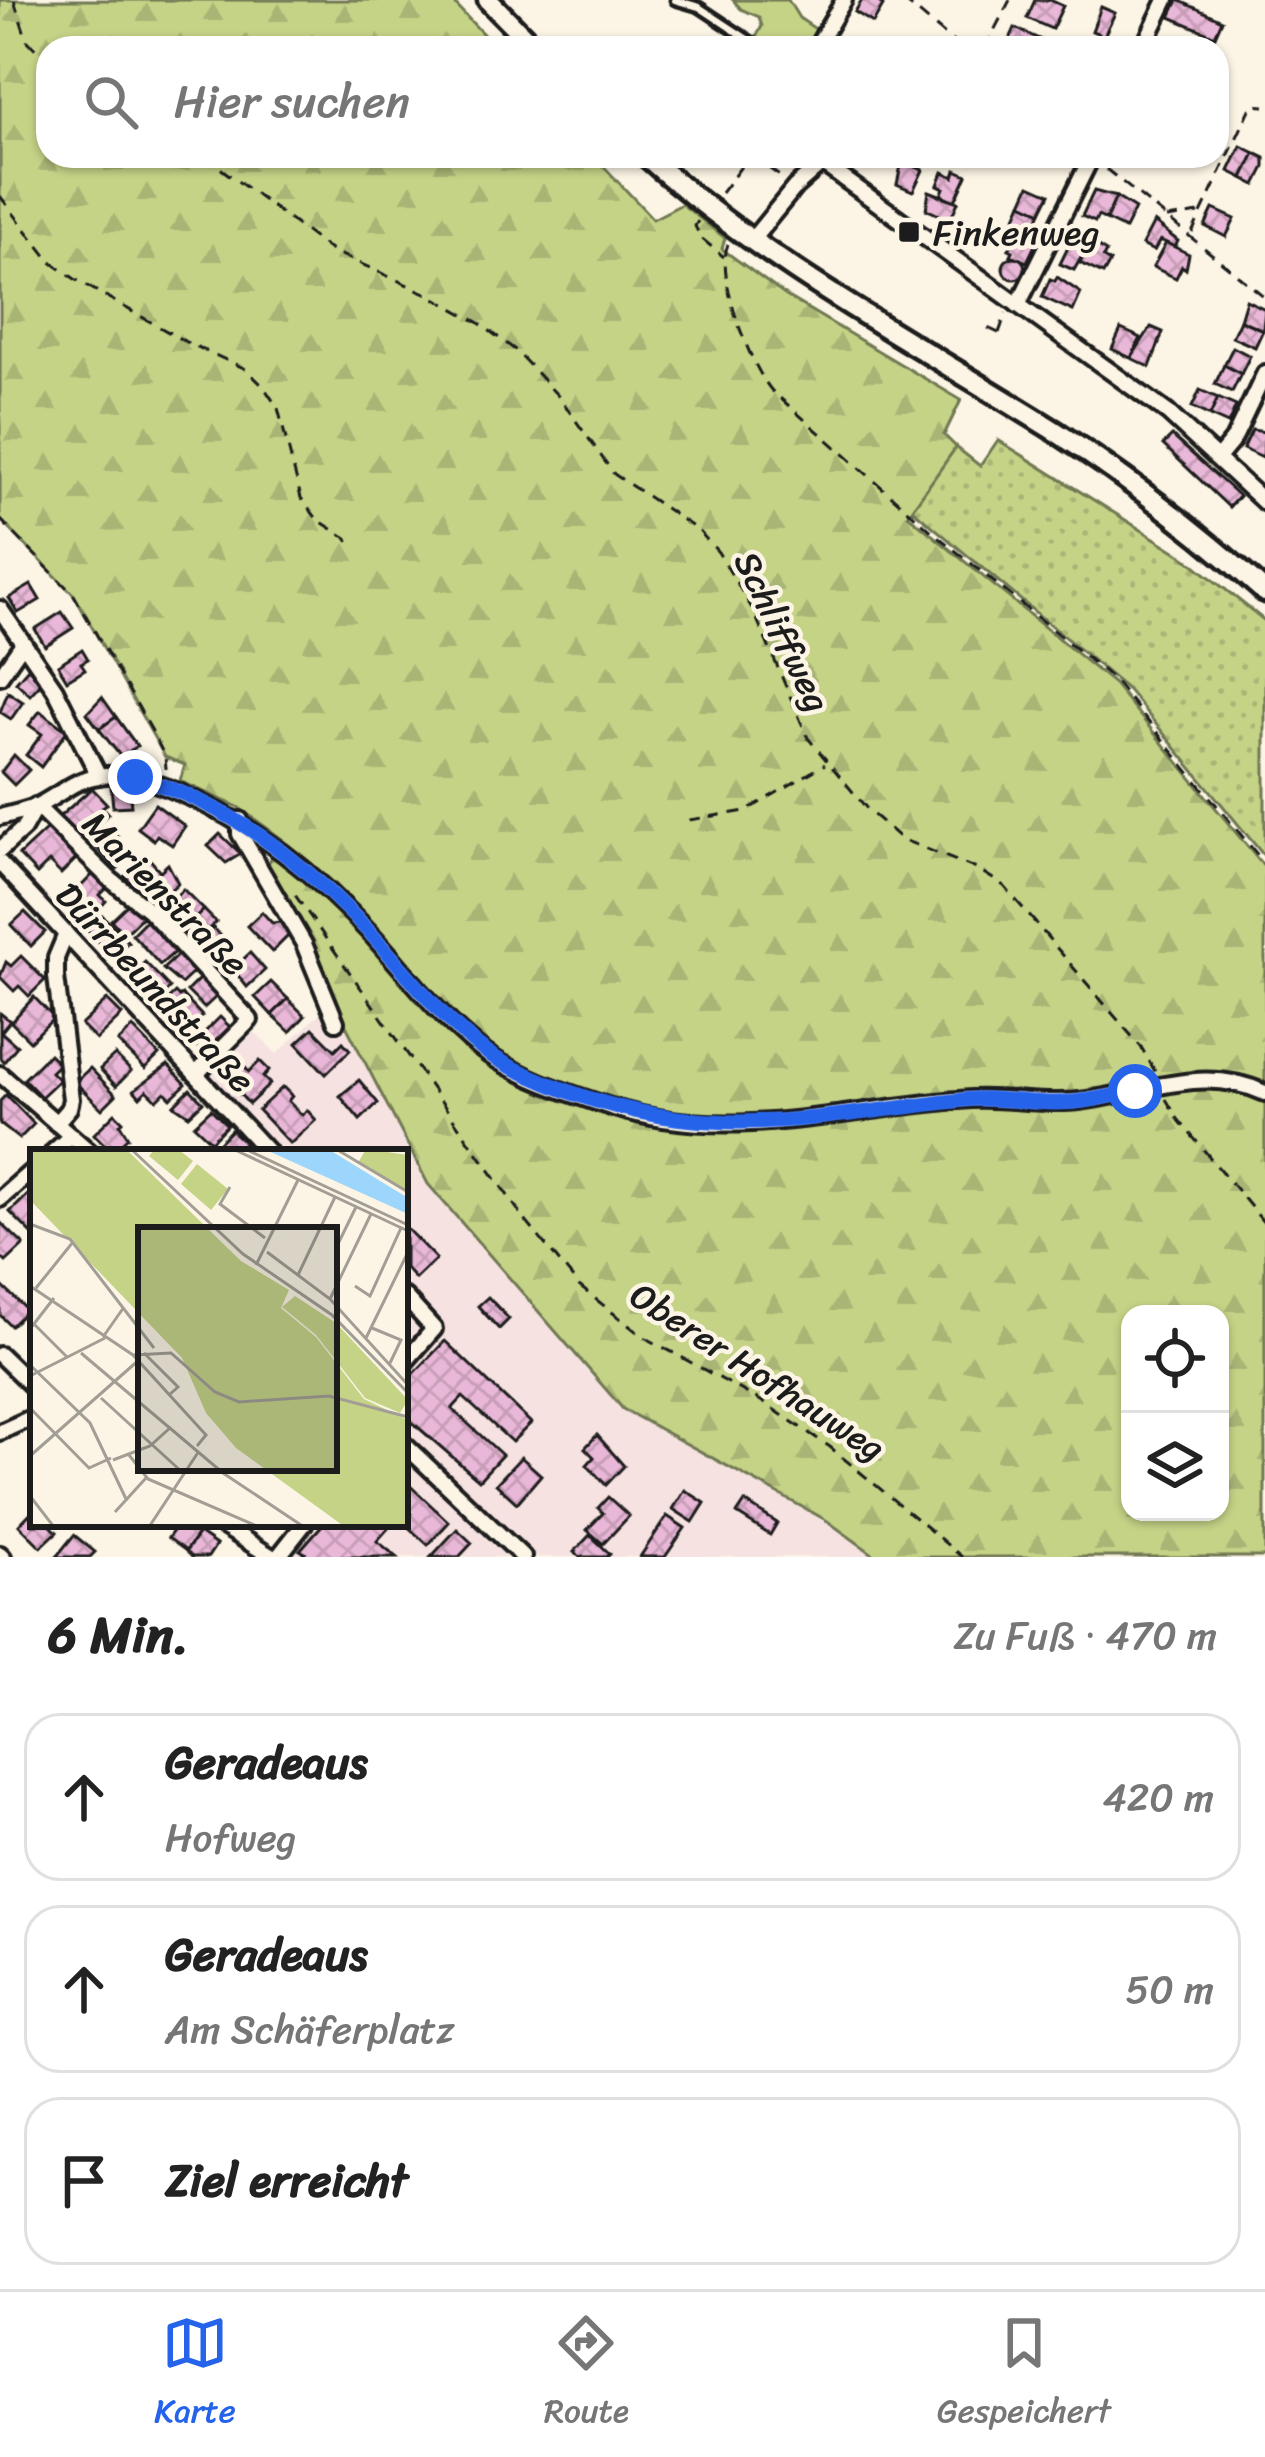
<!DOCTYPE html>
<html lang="de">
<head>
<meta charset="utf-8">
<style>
	:root { --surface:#fff; --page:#f6f6f6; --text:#222; --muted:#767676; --line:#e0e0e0; --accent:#2563eb }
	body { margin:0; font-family:Sriracha,sans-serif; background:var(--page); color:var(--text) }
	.controls { position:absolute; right:36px; bottom:36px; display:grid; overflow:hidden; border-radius:24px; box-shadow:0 3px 9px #0004 }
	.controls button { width:108px; height:108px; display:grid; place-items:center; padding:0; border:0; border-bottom:3px solid var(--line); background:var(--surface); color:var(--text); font:60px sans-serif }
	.stop { position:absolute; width:36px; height:36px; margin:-27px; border:9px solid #2563eb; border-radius:50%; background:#fff }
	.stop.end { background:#2563eb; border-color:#fff; box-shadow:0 3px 12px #0008 }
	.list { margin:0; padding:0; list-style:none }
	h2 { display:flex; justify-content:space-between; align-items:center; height:156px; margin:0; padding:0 48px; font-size:51px }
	h2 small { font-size:39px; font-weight:400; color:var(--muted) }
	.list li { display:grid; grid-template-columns:78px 1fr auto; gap:36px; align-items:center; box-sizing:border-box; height:168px; margin:0 24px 24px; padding:0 24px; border:3px solid var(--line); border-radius:36px }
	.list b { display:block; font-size:45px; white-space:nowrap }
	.list p { margin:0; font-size:39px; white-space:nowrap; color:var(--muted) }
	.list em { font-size:39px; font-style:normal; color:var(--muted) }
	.icon { flex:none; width:66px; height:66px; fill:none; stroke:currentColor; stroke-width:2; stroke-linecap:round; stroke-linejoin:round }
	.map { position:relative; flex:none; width:1265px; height:1557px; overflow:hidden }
	.search { position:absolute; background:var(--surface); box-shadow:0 3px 9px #0004; left:36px; right:36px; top:36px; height:132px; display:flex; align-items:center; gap:30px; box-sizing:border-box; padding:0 42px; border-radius:36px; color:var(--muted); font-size:45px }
	.sheet { height:732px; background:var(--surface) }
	nav { display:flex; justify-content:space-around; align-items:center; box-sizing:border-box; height:168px; border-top:3px solid var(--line); background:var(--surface); font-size:33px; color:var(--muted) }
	nav a { display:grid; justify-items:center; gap:6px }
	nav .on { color:var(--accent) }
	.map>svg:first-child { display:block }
	.built { fill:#f6e2e1 }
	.grass { fill:url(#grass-dots); stroke:#707852; stroke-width:3 }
	.forest { fill:url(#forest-firs); stroke:#707852; stroke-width:3; fill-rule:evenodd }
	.park { fill:url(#park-tufts); stroke:#707852; stroke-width:3 }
	.building { fill:url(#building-cross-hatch); stroke:#1c1c1c; stroke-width:3 }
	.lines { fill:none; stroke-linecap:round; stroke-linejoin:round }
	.service-casing { stroke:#1c1c1c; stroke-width:15 }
	.minor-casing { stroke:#1c1c1c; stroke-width:22 }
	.secondary-casing { stroke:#1c1c1c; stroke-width:27 }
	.path { stroke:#1c1c1c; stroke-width:3; stroke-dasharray:12 9; stroke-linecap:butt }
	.service { stroke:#fcf5e5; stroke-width:6 }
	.minor { stroke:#fcf5e5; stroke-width:14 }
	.secondary { stroke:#fcf5e5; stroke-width:18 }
	.route { stroke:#2563eb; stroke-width:15 }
	.poi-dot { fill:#1c1c1c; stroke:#fcf5e5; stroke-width:4.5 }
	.labels { text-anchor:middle; stroke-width:9; stroke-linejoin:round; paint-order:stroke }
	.poi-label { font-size:36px; fill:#1c1c1c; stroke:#fcf5e5; text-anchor:start }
	.street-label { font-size:36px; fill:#1c1c1c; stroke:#fcf5e5 }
	.inset-road { fill:none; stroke:#a29e95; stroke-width:3 }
	.view { fill:#1c1c1c; fill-opacity:0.15; stroke:#1c1c1c; stroke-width:6 }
	.inset-edge { fill:none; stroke:#1c1c1c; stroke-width:6 }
</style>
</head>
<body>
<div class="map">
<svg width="1265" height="1557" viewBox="0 0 1265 1557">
	<defs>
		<pattern id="grass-dots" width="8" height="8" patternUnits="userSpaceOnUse" patternTransform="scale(3)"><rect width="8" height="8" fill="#c5d387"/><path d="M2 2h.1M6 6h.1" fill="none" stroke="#a9b574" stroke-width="1.8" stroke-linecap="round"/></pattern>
		<pattern id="forest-firs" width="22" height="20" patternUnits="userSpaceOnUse" patternTransform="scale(3)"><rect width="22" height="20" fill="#c5d387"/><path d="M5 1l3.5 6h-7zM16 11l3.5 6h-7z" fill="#a9b574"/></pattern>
		<pattern id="park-tufts" width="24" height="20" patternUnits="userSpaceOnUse" patternTransform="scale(3)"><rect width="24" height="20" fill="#c5d387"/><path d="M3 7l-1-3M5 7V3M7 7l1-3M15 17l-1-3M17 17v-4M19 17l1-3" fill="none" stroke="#a9b574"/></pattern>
		<pattern id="building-cross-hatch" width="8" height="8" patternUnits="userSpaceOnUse" patternTransform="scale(3)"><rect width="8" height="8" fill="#e9b7d7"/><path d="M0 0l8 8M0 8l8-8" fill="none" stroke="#c79db8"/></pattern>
	</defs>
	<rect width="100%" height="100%" fill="#fcf5e5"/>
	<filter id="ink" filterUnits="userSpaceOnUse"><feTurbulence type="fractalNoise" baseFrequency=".00833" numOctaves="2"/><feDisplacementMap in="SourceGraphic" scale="24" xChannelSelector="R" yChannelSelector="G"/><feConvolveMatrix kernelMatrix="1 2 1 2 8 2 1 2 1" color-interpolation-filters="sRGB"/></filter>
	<g filter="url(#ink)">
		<polygon class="built" points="332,1002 428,1184 499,1265 757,1481 826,1520 877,1557 291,1557 316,1524 405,1524 405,1152 282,1152 205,1071 251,1029 277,1054"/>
		<polygon class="grass" points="998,440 1186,558 1265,621 1265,857 1128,690 912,509 956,447 980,466"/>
		<path class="forest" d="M0 0H451L496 48H48V156H594L653 219 682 204 725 238 722 249 786 296 961 400 944 435 956 447 908 515 1114 684 1265 868V1557H877L826 1520 623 1409 428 1184 265 869 282 839 238 807 180 781 185 765 165 757 74 595 0 519ZM1130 1314H1220V1512H1130Z"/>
		<path class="park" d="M733 0H788L799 18 817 30 812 41C789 50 777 50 756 37L762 26 759 17 741 9Z"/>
		<g class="building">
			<polygon points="862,0 877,0 883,6 873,23 855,12"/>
			<polygon points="1035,0 1050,0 1063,6 1052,29 1027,18"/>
			<polygon points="1178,0 1222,20 1215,36 1170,17"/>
			<polygon points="1101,7 1115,13 1104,36 1092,31"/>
			<polygon points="1015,28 1041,40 1037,48 1006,48"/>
			<polygon points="1241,146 1255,153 1243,178 1229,171"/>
			<polygon points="1255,153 1265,158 1265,167 1256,185 1243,178"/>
			<polygon points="902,161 923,170 913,191 897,184"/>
			<polygon points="956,170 967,175 955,201 941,195 944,188 938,185 943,172 954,177"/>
			<polygon points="1030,185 1050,194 1041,212 1022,203"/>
			<polygon points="929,191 958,202 950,220 926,209"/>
			<polygon points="1094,191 1116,197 1106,220 1098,216 1095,222 1082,216"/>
			<polygon points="1116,197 1135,209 1125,229 1106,220"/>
			<polygon points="1022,203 1041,212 1033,230 1014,221"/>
			<polygon points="1213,209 1235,219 1226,237 1205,226"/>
			<polygon points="1154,222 1178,241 1175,247 1160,240 1154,251 1142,245"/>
			<polygon points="1019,235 1036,243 1027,262 1011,255 1013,251 1009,249"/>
			<polygon points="1073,237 1090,242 1074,270 1060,264"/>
			<polygon points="1090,242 1106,252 1103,258 1110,262 1103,274 1080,263"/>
			<polygon points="1166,243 1189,254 1186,269 1182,266 1176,278 1153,267"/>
			<circle cx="1014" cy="268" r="11"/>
			<polygon points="1057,277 1081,293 1073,311 1042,297 1050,279 1055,281"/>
			<polygon points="1246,300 1265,309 1263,330 1240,320"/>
			<polygon points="1240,320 1263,330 1255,347 1232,337"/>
			<polygon points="1151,327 1163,332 1150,367 1131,358"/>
			<polygon points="1121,329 1141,338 1131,358 1112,349"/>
			<polygon points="1233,347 1250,356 1241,374 1224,365"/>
			<polygon points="1224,365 1241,374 1232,392 1215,384"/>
			<polygon points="1200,390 1218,398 1210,416 1192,407"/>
			<polygon points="1218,398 1236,406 1228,424 1210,416"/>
			<polygon points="1252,430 1265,432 1263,458 1243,449"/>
			<polygon points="1172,436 1239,496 1229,507 1163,445"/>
			<polygon points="31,585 40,600 18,613 9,598"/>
			<polygon points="62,612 73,628 45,646 35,629"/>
			<polygon points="82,649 88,659 81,663 85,669 67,680 58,665"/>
			<polygon points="28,668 43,681 30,695 16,682"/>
			<polygon points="8,692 23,702 11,719 0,712"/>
			<polygon points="102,697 116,717 99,729 87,713"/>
			<polygon points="40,711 67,731 41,767 26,755 42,734 29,725"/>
			<polygon points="116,717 137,746 121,757 99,729"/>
			<polygon points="14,755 29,770 14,785 1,772"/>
			<polygon points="129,784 131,806 113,807 111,786"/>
			<polygon points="92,788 107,804 102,807 108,814 93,828 86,821 73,833 59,817"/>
			<polygon points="155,804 185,826 172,845 157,835 154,840 138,828"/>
			<polygon points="47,829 76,859 61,874 49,862 37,874 19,855"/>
			<polygon points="114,832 131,855 117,869 97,848"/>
			<polygon points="220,834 241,854 226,863 208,846"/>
			<polygon points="147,856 160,871 138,890 125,876"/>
			<polygon points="168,864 178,883 158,901 144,886"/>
			<polygon points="93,874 108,887 100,895 106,901 96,912 89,906 78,918 64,904"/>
			<polygon points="183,889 204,910 184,929 164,908"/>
			<polygon points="130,902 143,916 124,934 111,920"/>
			<polygon points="204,910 216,922 196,941 184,929"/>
			<polygon points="25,912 45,932 31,946 11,925"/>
			<polygon points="262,912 272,923 280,922 289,935 272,952 247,926"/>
			<polygon points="102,915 128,942 113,957 87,930"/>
			<polygon points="147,919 176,951 160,965 132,934"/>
			<polygon points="213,928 232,947 220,966 198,943"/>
			<polygon points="250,953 265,970 247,987 233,969"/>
			<polygon points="179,954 195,971 181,984 163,969"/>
			<polygon points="21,956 45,980 29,996 19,986 14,991 0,977 6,962 11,966"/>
			<polygon points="145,962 170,988 156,1002 130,976"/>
			<polygon points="201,977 218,995 204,1008 187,991"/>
			<polygon points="271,982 288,999 272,1015 255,997"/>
			<polygon points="175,993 179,997 182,995 202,1016 185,1033 160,1007"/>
			<polygon points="34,997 54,1018 30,1041 11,1022"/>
			<polygon points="288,999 305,1016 290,1032 272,1015"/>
			<polygon points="107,1000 122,1015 96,1040 81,1025"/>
			<polygon points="0,1013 10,1021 1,1032 17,1046 4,1062 0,1058"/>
			<polygon points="220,1017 234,1031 207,1057 194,1043"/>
			<polygon points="133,1028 159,1055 145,1069 118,1042"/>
			<polygon points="313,1028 335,1050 343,1042 350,1050 326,1074 297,1043"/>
			<polygon points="228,1049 249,1072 260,1061 269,1070 263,1077 270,1084 249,1104 212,1064"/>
			<polygon points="49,1054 59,1064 51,1072 59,1080 41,1097 24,1079"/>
			<polygon points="115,1055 131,1071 116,1086 100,1069"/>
			<polygon points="168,1065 186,1084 171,1098 165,1092 157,1100 147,1090 140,1097 134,1090"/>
			<polygon points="90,1068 116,1095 102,1109 75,1082"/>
			<polygon points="359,1080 378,1103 360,1120 340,1096"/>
			<polygon points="283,1087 292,1096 288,1101 302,1115 307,1110 316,1120 290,1144 258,1110"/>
			<polygon points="190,1089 203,1102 189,1115 174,1105"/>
			<polygon points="6,1095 34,1124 19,1139 0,1124 0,1101"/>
			<polygon points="211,1109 227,1125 211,1141 194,1125"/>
			<polygon points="115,1113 123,1121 120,1124 128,1137 112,1152 94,1134"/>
			<polygon points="231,1130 245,1143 236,1152 223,1152 216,1145"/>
			<polygon points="33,1190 33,1233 32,1234 10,1212"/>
			<polygon points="0,1222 24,1245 6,1262 0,1256"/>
			<polygon points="405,1227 436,1259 415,1279 405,1268"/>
			<polygon points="0,1284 27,1310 11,1326 0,1315"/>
			<polygon points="488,1297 509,1319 499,1329 478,1306"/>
			<polygon points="445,1341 531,1423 512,1442 463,1397 452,1409 502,1455 479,1480 405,1416 405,1383"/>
			<polygon points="597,1435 624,1466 606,1485 587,1465 594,1457 585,1448"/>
			<polygon points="521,1457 541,1475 517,1503 496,1484"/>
			<polygon points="405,1481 449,1522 428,1545 405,1524 411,1514 405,1509"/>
			<polygon points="685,1490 705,1503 693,1522 673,1509"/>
			<polygon points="608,1497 629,1516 603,1544 587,1530 603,1513 598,1508"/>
			<polygon points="745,1502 777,1523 770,1535 737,1514"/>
			<polygon points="33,1510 33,1524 49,1524 57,1532 41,1547 19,1525"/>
			<polygon points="667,1516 685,1528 665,1557 640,1557"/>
			<polygon points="178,1524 187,1524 199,1533 186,1551 168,1538"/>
			<polygon points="323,1524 392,1524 377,1541 397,1557 302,1557 305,1553 300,1550"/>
			<polygon points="457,1529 472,1543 459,1557 431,1557"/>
			<polygon points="199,1533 216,1545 208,1557 192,1557 186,1551"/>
			<polygon points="74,1535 95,1552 90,1557 56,1557"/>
			<polygon points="590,1535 610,1554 607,1557 580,1557 574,1552"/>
		</g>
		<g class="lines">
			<defs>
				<polyline id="service" points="675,0 699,7 761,48"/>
				<g id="minor">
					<polyline points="816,48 844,0"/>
					<polyline points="1143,48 1166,0"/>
					<polyline points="822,163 1168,413 1265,503"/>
					<polyline points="751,241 795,187 822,163"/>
					<polyline points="1018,305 1092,156"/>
					<polyline points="1218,458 1233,440 1265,373"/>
					<polyline points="0,609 55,689 99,776"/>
					<polyline points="0,676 23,643"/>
					<polyline points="36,806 111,880 149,910 250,1020 196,1074"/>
					<path d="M0 817C11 814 24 811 35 807 57 797 74 779 99 776 127 771 154 782 178 792 255 824 317 875 373 936 407 974 439 1016 479 1048 515 1076 568 1093 611 1107 731 1145 850 1107 971 1099 1007 1097 1043 1105 1079 1101 1143 1094 1202 1064 1265 1093"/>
					<polyline points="240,820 240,834 304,944 336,1022"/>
					<polyline points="0,850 23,829 36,806"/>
					<polyline points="0,863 268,1152"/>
					<polyline points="0,1074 90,1152"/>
					<polyline points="56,1123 69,1108 71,1099 56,977 56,958 66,934"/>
					<polyline points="53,1152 71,1136"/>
					<polyline points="0,1199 33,1170"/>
					<polyline points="405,1297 434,1329 405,1362"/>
					<polyline points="0,1355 33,1387"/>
					<polyline points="0,1432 33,1417"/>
					<polyline points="405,1445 523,1557"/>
					<polyline points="220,1524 272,1557"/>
					<polyline points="0,1554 3,1557"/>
					<polyline points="278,1557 304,1524"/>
				</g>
				<g id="secondary">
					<polyline points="488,0 535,48"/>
					<path d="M646 156C770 267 915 343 1055 431 1129 479 1199 533 1265 592"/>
				</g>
			</defs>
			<use href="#service" class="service-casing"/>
			<use href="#minor" class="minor-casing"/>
			<use href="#secondary" class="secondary-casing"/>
			<g class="path">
				<polyline points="14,0 27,40 48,62"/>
				<polyline points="903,0 961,48"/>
				<polyline points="985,48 1010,0"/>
				<polyline points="204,156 330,250 428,294 478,322 515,350 559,397 614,474 699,531 718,552 753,610 808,738 868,810 901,839 979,870 1004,886 1141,1047 1156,1073"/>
				<polyline points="752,156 785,180"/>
				<polyline points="1106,169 1265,297"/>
				<polyline points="721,193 749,156"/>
				<polyline points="0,196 51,262 75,279 186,342 246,369 264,387 278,408 301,498 318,520 347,538 351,549"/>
				<polyline points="1167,218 1199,213"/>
				<polyline points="698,221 695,226 701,238 724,257"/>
				<polyline points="1192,233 1252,105 1265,106"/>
				<path d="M728 244C715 275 750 366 772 391L934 533 1114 680 1265 864"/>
				<polyline points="988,328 1005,336"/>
				<polyline points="999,333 1006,313"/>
				<polyline points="0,519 74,595 152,731 165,757 166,769"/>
				<polyline points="689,820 746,811 825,764"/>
				<polyline points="295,895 525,1220 579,1286 641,1335 761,1401 830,1447 962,1557"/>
				<polyline points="1166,1099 1178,1119 1265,1224"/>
			</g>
			<use href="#service" class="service"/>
			<use href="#minor" class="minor"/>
			<use href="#secondary" class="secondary"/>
		</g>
	</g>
	<g class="lines" filter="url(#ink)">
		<path class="route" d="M135 777C231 803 306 864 373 936 406 972 436 1011 473 1042 496 1062 524 1073 552 1085 699 1146 813 1117 963 1100 993 1096 1024 1103 1054 1103 1081 1103 1108 1097 1135 1091"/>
	</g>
	<rect class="poi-dot" x="897" y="220" width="24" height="24" rx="6"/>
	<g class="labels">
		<g class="poi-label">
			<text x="933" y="245">Finkenweg</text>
		</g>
		<g class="street-label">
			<text transform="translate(783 631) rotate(64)" y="13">Schliffweg</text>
			<text transform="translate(166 893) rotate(45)" y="13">Marienstraße</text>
			<text transform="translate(156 987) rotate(47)" y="13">Dürrbeundstraße</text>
			<text transform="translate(758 1371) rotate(33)" y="13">Oberer Hofhauweg</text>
		</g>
	</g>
	<g transform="translate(30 1149)">
		<rect width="378" height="378" fill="#fcf5e5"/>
		<path d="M265 147 306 174 378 251 370 264 335 249 286 186 252 158Z" fill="#c5d387"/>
		<path d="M0 0H96L211 112 259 141 251 159 286 188 334 250 378 271V378H315L206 299 176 264 152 209 0 51Z" fill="#c5d387"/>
		<path d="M336 0 378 6V42L328 14Z" fill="#c5d387"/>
		<path d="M125 0H148L163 12 148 31 119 7ZM167 15 198 40 181 61 151 35Z" fill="#c5d387"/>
		<path d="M234 0H298L378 49V65Z" fill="#9cd6fc"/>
		<path class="inset-road" d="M101 0 213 105 302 166 378 244M203 0 378 82M215 0 378 76M306 0 378 43M200 38 190 55 235 89M0 75 40 90 124 199M308 95 326 58M237 103 300 150 378 236M226 116 268 31M268 126 305 48M0 137 103 206 176 286 167 297M325 137 340 147 371 79M6 139 43 93M300 150 341 65M4 175 38 209M342 179 371 191 360 214M0 180 24 149M73 188 94 158M336 189 378 103M51 204 193 324 274 378M114 204 148 238 139 246M103 206 141 204 185 243 209 253 299 247 378 268M0 216 60 274 97 352M0 227 75 189M71 249 152 323M0 259 59 319 81 309M99 306 118 330 229 378M0 307 110 210M83 311 120 297 141 278M0 347 24 378M85 363 116 329M119 378 169 302"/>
		<path class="view" d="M108 78H307V322H108Z"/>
		<rect width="378" height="378" class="inset-edge"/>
	</g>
</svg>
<div class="controls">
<button><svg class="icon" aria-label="locate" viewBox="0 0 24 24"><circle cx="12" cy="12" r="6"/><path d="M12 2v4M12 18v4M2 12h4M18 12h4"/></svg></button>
<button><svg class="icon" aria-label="layers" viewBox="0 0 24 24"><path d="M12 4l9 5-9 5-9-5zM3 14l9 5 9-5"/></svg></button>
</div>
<div class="stop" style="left:1135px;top:1091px"></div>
<div class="stop end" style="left:135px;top:777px"></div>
<div class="search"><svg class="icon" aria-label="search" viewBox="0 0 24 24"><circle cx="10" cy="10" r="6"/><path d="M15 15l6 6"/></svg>Hier suchen</div>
</div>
<section class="sheet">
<h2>6 Min.<small>Zu Fuß · 470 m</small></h2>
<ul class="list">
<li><svg class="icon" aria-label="ahead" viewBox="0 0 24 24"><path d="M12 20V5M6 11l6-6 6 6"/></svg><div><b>Geradeaus</b><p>Hofweg</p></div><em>420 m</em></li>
<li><svg class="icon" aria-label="ahead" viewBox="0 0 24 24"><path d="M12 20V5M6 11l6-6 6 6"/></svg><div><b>Geradeaus</b><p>Am Schäferplatz</p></div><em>50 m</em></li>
<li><svg class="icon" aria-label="arrive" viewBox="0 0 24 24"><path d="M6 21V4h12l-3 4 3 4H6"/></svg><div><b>Ziel erreicht</b></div></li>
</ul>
</section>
<nav>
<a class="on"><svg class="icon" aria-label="map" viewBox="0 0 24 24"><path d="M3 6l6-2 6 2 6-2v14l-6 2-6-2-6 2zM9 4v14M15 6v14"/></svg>Karte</a>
<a><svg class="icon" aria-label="directions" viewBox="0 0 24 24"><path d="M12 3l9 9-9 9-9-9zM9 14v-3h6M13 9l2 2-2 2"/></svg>Route</a>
<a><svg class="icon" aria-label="saved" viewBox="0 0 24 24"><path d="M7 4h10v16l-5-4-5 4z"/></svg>Gespeichert</a>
</nav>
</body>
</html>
